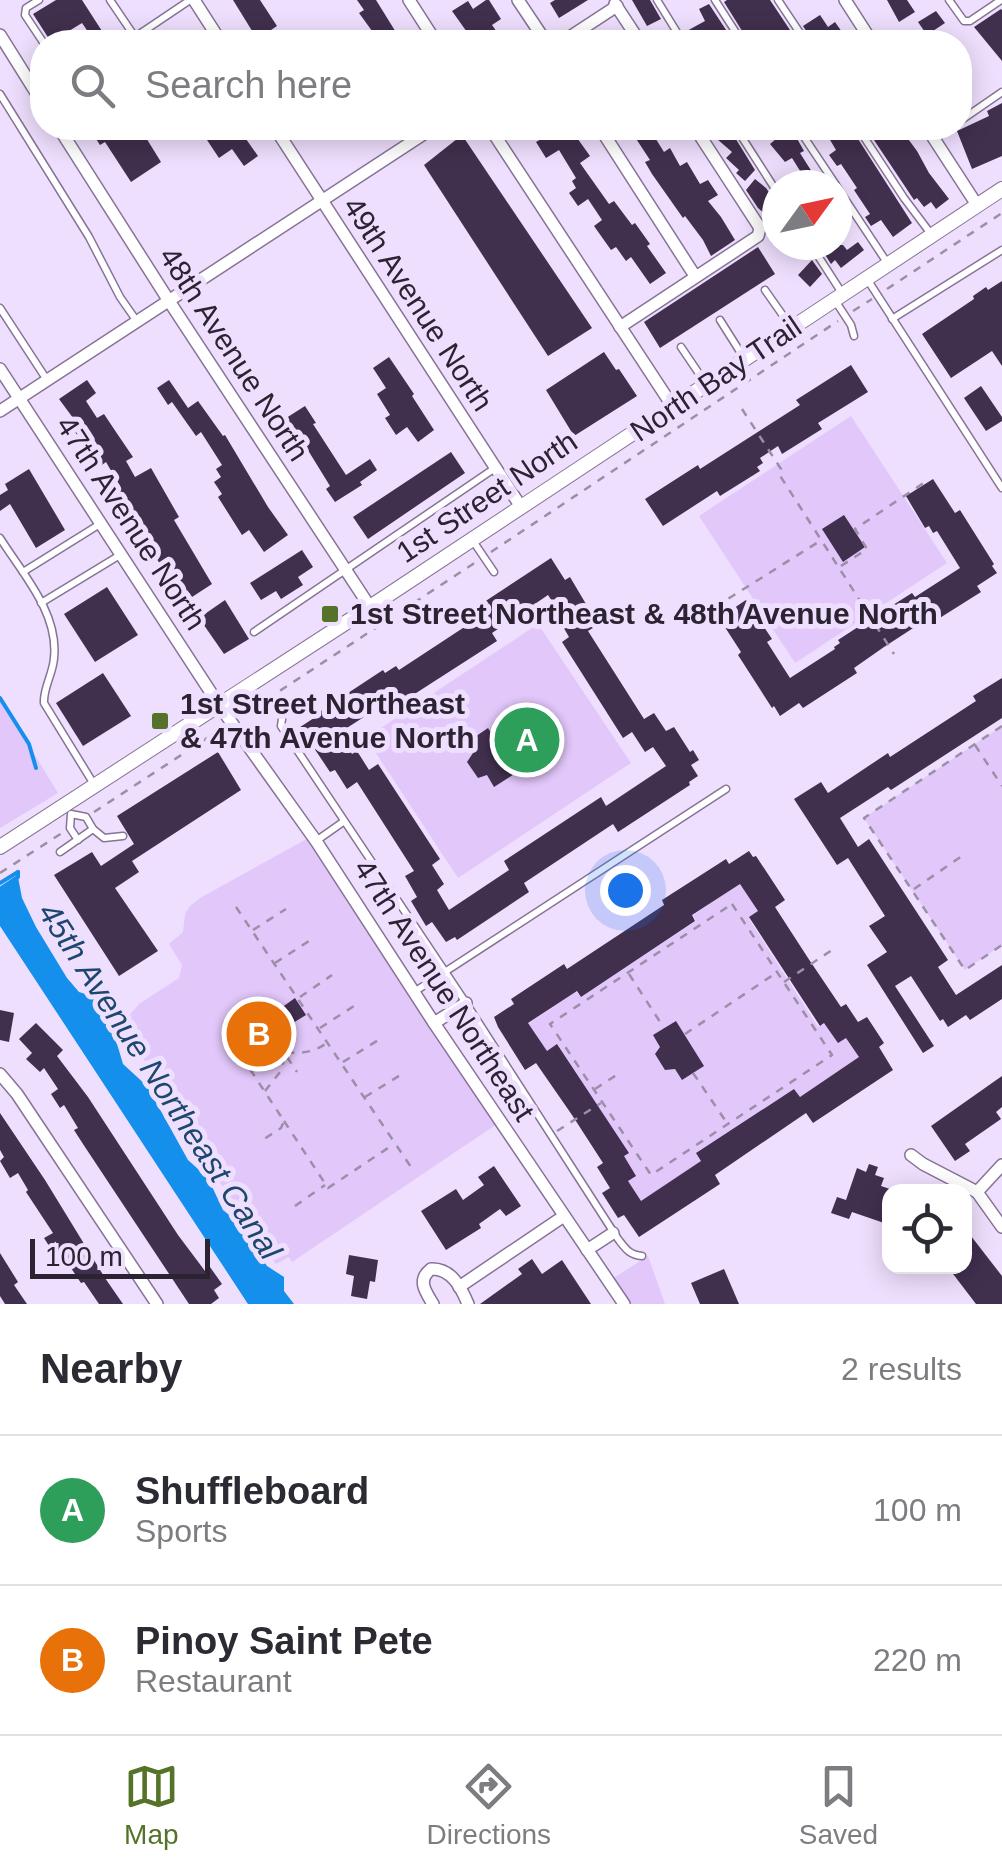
<!DOCTYPE html>
<html lang="en">
<head>
<meta charset="utf-8">
<style>
	:root { --surface:#fff; --page:#f2f2f3; --text:#2b2b33; --muted:#7c7c81; --line:#e1e1e2; --accent:#547329 }
	body { margin:0; font-family:Helvetica,sans-serif; background:var(--page); color:var(--text) }
	.controls { position:absolute; right:30px; bottom:30px; display:grid; overflow:hidden; border-radius:20px; box-shadow:0 5px 25px #0003 }
	.controls button { width:90px; height:90px; display:grid; place-items:center; padding:0; border:0; border-bottom:2px solid var(--line); background:var(--surface); color:var(--text); font:50px sans-serif }
	.compass { position:absolute; left:762px; top:170px; width:90px; height:90px; border-radius:50%; background:var(--surface); box-shadow:0 5px 25px #0003; rotate:57deg }
	.scale { position:absolute; left:30px; bottom:25px; width:180px; box-sizing:border-box; padding-left:10px; border:5px solid #2b2332; border-top:0; font-size:28px; line-height:35px; white-space:nowrap; color:#2b2332; -webkit-text-stroke:8px #efdffe; paint-order:stroke }
	.you { position:absolute; left:625px; top:890px; width:35px; height:35px; margin:-25px; border:8px solid #fff; border-radius:50%; background:#1a73e8; box-shadow:0 0 0 15px #1a73e833 }
	.badge { display:grid; place-items:center; width:65px; height:65px; border-radius:50%; background:var(--accent); color:#fff; font-size:32px; font-weight:700 }
	.pin { position:absolute; translate:-50% -50%; border:5px solid #fff; box-shadow:0 2px 10px #0006 }
	.list { margin:0; padding:0; list-style:none }
	h2 { display:flex; justify-content:space-between; align-items:center; height:130px; margin:0; padding:0 40px; font-size:42px }
	h2 small { font-size:32px; font-weight:400; color:var(--muted) }
	.list li { display:grid; grid-template-columns:65px 1fr auto; gap:30px; align-items:center; box-sizing:border-box; height:150px; padding:0 40px; border-top:2px solid var(--line) }
	.list b { display:block; font-size:38px; white-space:nowrap }
	.list p { margin:0; font-size:32px; white-space:nowrap; color:var(--muted) }
	.list em { font-size:32px; font-style:normal; color:var(--muted) }
	.icon { flex:none; width:55px; height:55px; fill:none; stroke:currentColor; stroke-width:2; stroke-linecap:round; stroke-linejoin:round }
	.map { position:relative; flex:none; width:1002px; height:1304px; overflow:hidden }
	.search { position:absolute; background:var(--surface); box-shadow:0 5px 25px #0003; left:30px; right:30px; top:30px; height:110px; display:flex; align-items:center; gap:25px; box-sizing:border-box; padding:0 35px; border-radius:40px; color:var(--muted); font-size:38px }
	.sheet { height:430px; background:var(--surface) }
	nav { display:flex; justify-content:space-around; align-items:center; box-sizing:border-box; height:140px; border-top:2px solid var(--line); background:var(--surface); font-size:28px; color:var(--muted) }
	nav a { display:grid; justify-items:center; gap:5px }
	nav .on { color:var(--accent) }
	.map>svg:first-child { display:block }
	.green { fill:#e2c7fa }
	.water { fill:#148fec }
	.lines { fill:none; stroke-linecap:round; stroke-linejoin:round }
	.stream { stroke:#148fec; stroke-width:4 }
	.building { fill:#412f4e; fill-rule:evenodd }
	.service-casing { stroke:#867396; stroke-width:9 }
	.minor-casing { stroke:#867396; stroke-width:14 }
	.tertiary-casing { stroke:#867396; stroke-width:16 }
	.path { stroke:#9b8fa7; stroke-width:2.5; stroke-dasharray:8 8; stroke-linecap:butt }
	.service { stroke:#fff; stroke-width:6 }
	.minor { stroke:#fff; stroke-width:11 }
	.tertiary { stroke:#fff; stroke-width:14 }
	.poi-dot { fill:#547329; stroke:#efdffe; stroke-width:4 }
	.labels { text-anchor:middle; stroke-width:10; stroke-linejoin:round; paint-order:stroke }
	.street-label { font-size:30px; fill:#2b2332; stroke:#efdffe }
	.poi-label { font-size:30px; font-weight:bold; fill:#2b2332; stroke:#efdffe; text-anchor:start }
	.water-label { font-size:32px; font-style:italic; fill:#1e476d; stroke:#efdffe }
</style>
</head>
<body>
<div class="map">
<svg width="1002" height="1304" viewBox="0 0 1002 1304">
	<rect width="100%" height="100%" fill="#efdffe"/>
	<g class="green">
		<polygon points="851,416 947,563 795,663 699,516"/>
		<polygon points="538,624 631,763 458,878 366,738"/>
		<polygon points="0,698 58,793 0,828"/>
		<polygon points="1002,726 1002,945 965,970 864,818"/>
		<polygon points="312,836 500,1122 292,1262 289,1257 276,1264 242,1218 138,1050 145,1043 128,1017 139,1004 179,978 182,965 169,944 183,932 185,914 190,906 200,898"/>
		<polygon points="740,884 759,912 749,919 818,1027 825,1024 846,1037 860,1057 800,1097 794,1089 697,1152 703,1163 641,1204 627,1182 622,1156 600,1110 558,1045 547,1051 528,1024 576,992 581,997 696,921 693,915"/>
		<polygon points="648,1256 665,1304 624,1304 609,1281"/>
	</g>
	<polygon class="water" points="18,877 22,898 36,927 67,978 79,992 95,997 112,1027 123,1064 147,1086 188,1160 208,1178 223,1210 238,1222 267,1266 284,1277 284,1291 294,1304 248,1304 0,926 0,889"/>
	<g class="lines">
		<g class="stream">
			<polyline points="0,698 29,744 36,768"/>
			<polyline points="0,883 18,872"/>
			<polyline points="0,889 18,877 18,872"/>
		</g>
	</g>
	<g class="building">
		<polygon points="56,0 82,0 109,42 95,42 82,23 51,42 33,14"/>
		<polygon points="233,0 260,0 277,26 271,30 278,42 259,42"/>
		<polygon points="357,0 376,0 402,42 380,42 359,13 364,10"/>
		<polygon points="486,0 489,0 501,19 492,25 504,42 474,42 452,11 468,1 473,9"/>
		<polygon points="555,0 588,0 559,18 550,3"/>
		<polygon points="632,0 650,0 661,19 647,26"/>
		<polygon points="727,0 770,0 798,42 749,42 724,2"/>
		<polygon points="887,0 907,0 915,12 899,22"/>
		<polygon points="709,4 734,42 690,42 685,32 705,21 699,9"/>
		<polygon points="1001,9 1002,10 1002,61 974,27"/>
		<polygon points="936,11 945,23 927,35 918,22"/>
		<polygon points="820,15 828,27 835,22 849,42 813,42 803,26"/>
		<polygon points="1002,103 1002,156 972,169 957,131 989,116 987,111"/>
		<polygon points="89,128 116,128 122,138 140,128 161,162 131,182 105,142 100,145"/>
		<polygon points="204,128 242,128 248,137 246,139 258,156 244,166 232,149 219,158 207,140 210,138"/>
		<polygon points="560,128 570,128 590,156 580,163 609,204 614,201 632,225 635,223 650,244 647,246 666,273 650,284 631,257 626,261 616,247 611,250 594,226 602,220 588,199 578,206 569,193 576,188 572,181 576,178 559,150 546,158 536,142"/>
		<polygon points="629,128 649,128 664,152 670,148 680,166 687,162 700,184 708,180 718,195 708,201 721,217 735,240 711,256 703,240 685,216 683,218 652,174 645,162 650,160"/>
		<polygon points="710,128 729,128 755,170 745,181 736,173 739,170 726,158 732,152 717,139"/>
		<polygon points="789,128 791,128 804,151 800,153 817,180 809,185 786,185 802,174 792,158 785,162 770,144"/>
		<polygon points="823,128 851,128 912,223 893,237 881,220 871,226 865,217 870,214 854,190 857,188 841,164 837,166 829,155 836,150"/>
		<polygon points="866,128 900,128 917,151 929,173 949,199 936,209 931,202 924,207 917,198 914,200"/>
		<polygon points="462,135 592,328 548,356 424,165"/>
		<polygon points="755,179 766,188 773,198 777,199 765,214 758,208 746,190"/>
		<polygon points="858,242 864,250 841,268 835,260 831,264 819,245 843,245 847,250"/>
		<polygon points="758,247 775,274 660,348 644,322"/>
		<polygon points="812,260 822,274 810,287 798,275"/>
		<polygon points="1002,281 1002,366 992,351 951,378 922,334 974,299 973,296 986,287 988,290"/>
		<polygon points="604,352 616,370 619,369 637,396 574,436 546,390"/>
		<polygon points="389,357 414,394 412,396 434,430 418,442 407,427 396,435 385,418 390,415 377,394 386,388 373,368"/>
		<polygon points="851,365 868,392 818,423 822,429 782,454 778,446 760,458 763,463 757,467 760,471 720,496 717,491 663,526 645,499 698,465 700,469 800,405 796,400"/>
		<polygon points="87,380 96,393 86,401 97,418 104,414 116,432 133,457 126,461 135,477 151,468 179,517 174,520 212,584 192,597 187,590 180,594 123,508 113,490 120,486 106,462 99,467 71,426 76,422 59,399"/>
		<polygon points="169,380 188,408 198,401 223,436 225,435 268,507 288,535 264,552 249,530 242,535 218,497 222,494 214,482 221,477 216,469 222,465 201,432 196,436 172,402 168,405 157,388"/>
		<polygon points="981,386 1002,417 1002,421 986,431 964,398"/>
		<polygon points="305,406 316,423 313,424 346,475 370,459 377,470 360,482 362,485 335,502 326,489 330,486 298,434 294,437 283,420"/>
		<polygon points="451,452 465,473 368,539 353,517"/>
		<polygon points="29,469 65,530 36,548 10,504 0,511 0,495 8,490 5,484"/>
		<polygon points="933,479 955,513 960,510 994,564 992,566 997,573 977,586 981,592 927,626 924,621 884,647 854,668 857,673 803,708 799,703 780,716 774,706 772,708 738,655 741,652 719,618 746,600 772,639 767,642 790,678 835,649 834,647 840,643 838,640 858,627 912,593 915,597 960,568 937,531 933,533 929,526 925,528 906,496"/>
		<polygon points="844,515 865,547 843,562 822,529"/>
		<polygon points="302,550 313,567 298,577 303,585 281,599 276,591 261,600 250,583"/>
		<path d="M551 558 565 580 570 577 586 604 583 606 596 626 588 631 644 719 654 713 666 731 674 727 690 752 693 750 699 760 691 765 698 776 689 782 690 785 618 832 613 824 524 883 529 892 457 940 455 937 446 942 432 922 426 926 411 901 417 897 405 876 414 871 357 782 347 789 335 770 330 772 312 745 305 749 294 731 314 718 313 716 383 670 385 673 396 666 399 670 466 626 463 621 475 614 472 610ZM548 595 561 615 558 618 569 637 562 642 623 738 632 732 645 752 653 747 666 766 606 806 601 797 504 861 509 870 449 910 437 890 444 884 432 865 440 859 378 764 369 770 357 751 352 754 339 733 395 697 399 704 497 641 492 633Z"/>
		<polygon points="107,587 138,635 95,662 64,614"/>
		<polygon points="225,600 249,639 224,654 199,618"/>
		<polygon points="103,673 131,716 83,746 56,703"/>
		<polygon points="1002,678 1002,718 891,790 888,787 840,818 858,847 869,839 948,960 938,967 956,995 1002,965 1002,999 970,1020 966,1015 948,1027 943,1019 940,1021 911,976 895,986 934,1046 923,1053 867,965 887,952 869,926 885,916 848,858 837,865 794,799 821,782 828,793 888,753 890,757 976,701 973,696"/>
		<polygon points="488,728 516,773 494,787 487,775 478,778 467,762 473,753 466,743"/>
		<polygon points="218,752 241,790 132,861 139,872 115,888 158,951 119,976 54,875 92,852 101,866 134,844 117,816"/>
		<path d="M749 851 753 857 756 856 785 900 775 907 808 958 841 1007 846 1004 858 1022 867 1017 884 1043 879 1047 893 1070 813 1123 806 1113 715 1175 720 1184 639 1237 624 1215 618 1218 602 1193 610 1188 597 1167 603 1163 572 1115 536 1063 525 1070 498 1027 494 1017 514 1004 511 999 564 964 567 969 664 905 662 900 726 859 729 864ZM740 884 758 911 749 917 820 1026 824 1023 838 1043 846 1038 859 1057 800 1097 794 1089 696 1153 701 1161 641 1201 628 1181 636 1176 624 1156 629 1153 557 1044 547 1051 528 1023 577 991 581 997 695 921 692 915Z"/>
		<polygon points="295,998 306,1015 265,1040 267,1044 244,1060 232,1043"/>
		<polygon points="0,1010 14,1013 9,1042 0,1040"/>
		<polygon points="676,1021 704,1066 682,1080 675,1069 665,1070 655,1054 660,1047 653,1035"/>
		<polygon points="36,1023 63,1050 57,1056 88,1097 178,1235 205,1271 210,1267 222,1284 214,1290 219,1298 211,1304 189,1304 83,1144 74,1130 78,1128 64,1105 60,1108 51,1094 58,1089 44,1068 40,1072 26,1059 32,1053 19,1039"/>
		<polygon points="1002,1076 1002,1107 996,1112 1001,1119 965,1144 970,1151 955,1161 931,1126"/>
		<polygon points="0,1113 45,1180 105,1278 123,1304 99,1304 84,1282 81,1283 63,1256 58,1260 44,1238 53,1233 26,1192 28,1190 18,1173 10,1178 0,1161 4,1157 0,1150"/>
		<polygon points="869,1164 878,1167 875,1175 884,1178 881,1186 890,1189 890,1225 852,1212 849,1219 831,1213 837,1197 846,1200 857,1168 866,1172"/>
		<polygon points="494,1166 521,1206 506,1216 500,1209 479,1224 481,1228 446,1250 421,1211 456,1189 463,1200 484,1185 478,1177"/>
		<polygon points="964,1227 1002,1276 1002,1304 976,1304 947,1266 964,1266"/>
		<polygon points="0,1253 18,1282 14,1285 27,1304 5,1304 0,1296"/>
		<polygon points="349,1255 378,1260 375,1282 370,1281 367,1299 351,1296 354,1276 346,1274"/>
		<polygon points="532,1259 542,1274 562,1260 591,1304 480,1304 522,1274 518,1269"/>
		<polygon points="724,1269 739,1304 700,1304 691,1283"/>
	</g>
	<g class="lines">
		<defs>
			<g id="service">
				<polyline points="39,0 26,8 25,15 43,42"/>
				<polyline points="110,0 135,37 190,0"/>
				<polyline points="657,0 683,42"/>
				<polyline points="715,0 742,42"/>
				<polyline points="778,0 806,42"/>
				<polyline points="949,0 964,21 970,21 1001,0"/>
				<polyline points="126,42 135,37"/>
				<polyline points="0,94 89,237 120,297 136,320"/>
				<polyline points="960,121 1002,92"/>
				<polyline points="736,128 777,192"/>
				<polyline points="798,128 836,185"/>
				<polyline points="858,128 904,198 931,234"/>
				<polyline points="935,138 950,128"/>
				<polyline points="837,187 888,264"/>
				<polyline points="811,245 842,293"/>
				<polyline points="867,279 1002,488"/>
				<polyline points="765,290 791,327"/>
				<polyline points="836,302 851,325 854,336"/>
				<polyline points="0,308 47,380"/>
				<polyline points="892,319 1002,250"/>
				<polyline points="720,320 744,358"/>
				<polyline points="681,347 706,384"/>
				<path d="M0 538C22 573 59 613 54 658 53 674 43 688 44 703L95 786"/>
				<polyline points="473,541 494,572"/>
				<polyline points="23,572 100,524"/>
				<polyline points="41,603 120,555"/>
				<polyline points="254,632 495,468"/>
				<path d="M282 719 281 726 466 1003 618 1239C625 1248 629 1255 642 1256"/>
				<polyline points="78,840 70,828 71,814 86,817 93,829 104,838 123,836"/>
				<polyline points="316,841 343,822"/>
				<polyline points="60,852 93,829"/>
				<polyline points="414,992 726,789"/>
			</g>
			<g id="minor">
				<polyline points="194,0 221,42"/>
				<polyline points="409,0 436,42"/>
				<polyline points="518,0 546,42"/>
				<polyline points="845,0 872,42"/>
				<polyline points="615,4 640,42"/>
				<polyline points="0,35 42,102"/>
				<polyline points="562,42 617,6"/>
				<polyline points="59,128 169,301 370,607"/>
				<polyline points="275,128 521,507"/>
				<polyline points="490,128 673,407"/>
				<polyline points="600,128 695,276"/>
				<polyline points="927,128 977,205"/>
				<polyline points="620,327 758,236 760,228 695,128"/>
				<polyline points="0,369 219,705 316,841 434,1023 624,1304"/>
				<polyline points="0,411 433,128"/>
				<polyline points="434,1023 466,1003"/>
				<polyline points="0,1074 17,1094 157,1304"/>
				<polyline points="911,1155 923,1164 977,1192 1002,1227"/>
				<polyline points="977,1192 1002,1165"/>
				<polyline points="587,1250 613,1233"/>
				<polyline points="459,1287 564,1216"/>
				<path d="M433 1304C425 1291 417 1280 431 1269 451 1268 461 1287 468 1304"/>
			</g>
			<polyline id="tertiary" points="0,847 370,607 1002,189"/>
		</defs>
		<use href="#service" class="service-casing"/>
		<use href="#minor" class="minor-casing"/>
		<use href="#tertiary" class="tertiary-casing"/>
		<g class="path">
			<polyline points="887,289 1002,213"/>
			<polyline points="853,311 872,299"/>
			<polyline points="742,409 781,469 779,474 894,654"/>
			<polyline points="491,552 838,321"/>
			<polyline points="841,566 867,549 855,529 928,480"/>
			<polyline points="715,607 820,541"/>
			<polyline points="240,717 476,562"/>
			<polyline points="1002,726 864,818 965,970 1002,945"/>
			<polyline points="975,745 1002,786"/>
			<polyline points="94,812 221,729"/>
			<polyline points="0,873 62,833"/>
			<polyline points="914,889 962,856"/>
			<polygon points="732,904 832,1055 651,1175 550,1024"/>
			<polyline points="236,907 413,1170"/>
			<polyline points="253,930 286,909"/>
			<polyline points="275,963 309,941"/>
			<polyline points="629,974 664,1028"/>
			<polyline points="784,982 832,950"/>
			<polyline points="300,997 332,975"/>
			<polyline points="230,1019 221,1025 284,1121 281,1128 261,1141"/>
			<polyline points="320,1028 354,1006"/>
			<polyline points="685,1034 776,973"/>
			<polyline points="273,1035 283,1050"/>
			<polyline points="287,1057 297,1072"/>
			<polyline points="343,1062 380,1039"/>
			<path d="M252 1071 255 1057 268 1049C290 1053 307 1057 327 1043"/>
			<polyline points="693,1073 727,1123"/>
			<polyline points="595,1089 618,1074"/>
			<polyline points="265,1091 280,1072 286,1054"/>
			<polyline points="365,1097 402,1074"/>
			<polyline points="284,1121 328,1188 394,1144"/>
			<polyline points="557,1131 601,1103"/>
			<polyline points="295,1206 325,1185"/>
		</g>
		<use href="#service" class="service"/>
		<use href="#minor" class="minor"/>
		<use href="#tertiary" class="tertiary"/>
	</g>
	<g class="poi-dot">
		<rect x="320" y="604" width="20" height="20" rx="5"/>
		<rect x="150" y="711" width="20" height="20" rx="5"/>
	</g>
	<g class="labels">
		<g class="street-label">
			<text transform="translate(418 304) rotate(57)" y="10">49th Avenue North</text>
			<text transform="translate(234 354) rotate(57)" y="10">48th Avenue North</text>
			<text transform="translate(716 379) rotate(-34)" y="10">North Bay Trail</text>
			<text transform="translate(487 497) rotate(-34)" y="10">1st Street North</text>
			<text transform="translate(131 523) rotate(57)" y="10">47th Avenue North</text>
			<text transform="translate(444 990) rotate(57)" y="10">47th Avenue Northeast</text>
		</g>
		<g class="poi-label">
			<text x="350" y="624">1st Street Northeast &amp; 48th Avenue North</text>
			<text x="180" y="714">1st Street Northeast<tspan x="180" dy="34">&amp; 47th Avenue North</tspan></text>
		</g>
		<g class="water-label">
			<text transform="translate(160 1081) rotate(57)" y="11">45th Avenue Northeast Canal</text>
		</g>
	</g>
</svg>
<div class="controls">
<button><svg class="icon" aria-label="locate" viewBox="0 0 24 24"><circle cx="12" cy="12" r="6"/><path d="M12 2v4M12 18v4M2 12h4M18 12h4"/></svg></button>
</div>
<svg class="compass" viewBox="-18 -18 36 36"><path d="M0-13l5 13h-10z" fill="#e53935"/><path d="M0 13l5-13h-10z" fill="#7c7c81"/></svg>
<div class="scale">100 m</div>
<div class="you"></div>
<div class="pin badge" style="left:527px;top:740px;background:#2e9e5b">A</div>
<div class="pin badge" style="left:259px;top:1034px;background:#e8710a">B</div>
<div class="search"><svg class="icon" aria-label="search" viewBox="0 0 24 24"><circle cx="10" cy="10" r="6"/><path d="M15 15l6 6"/></svg>Search here</div>
</div>
<section class="sheet">
<h2>Nearby<small>2 results</small></h2>
<ul class="list">
<li><span class="badge" style="background:#2e9e5b">A</span><div><b>Shuffleboard</b><p>Sports</p></div><em>100 m</em></li>
<li><span class="badge" style="background:#e8710a">B</span><div><b>Pinoy Saint Pete</b><p>Restaurant</p></div><em>220 m</em></li>
</ul>
</section>
<nav>
<a class="on"><svg class="icon" aria-label="map" viewBox="0 0 24 24"><path d="M3 6l6-2 6 2 6-2v14l-6 2-6-2-6 2zM9 4v14M15 6v14"/></svg>Map</a>
<a><svg class="icon" aria-label="directions" viewBox="0 0 24 24"><path d="M12 3l9 9-9 9-9-9zM9 14v-3h6M13 9l2 2-2 2"/></svg>Directions</a>
<a><svg class="icon" aria-label="saved" viewBox="0 0 24 24"><path d="M7 4h10v16l-5-4-5 4z"/></svg>Saved</a>
</nav>
</body>
</html>
